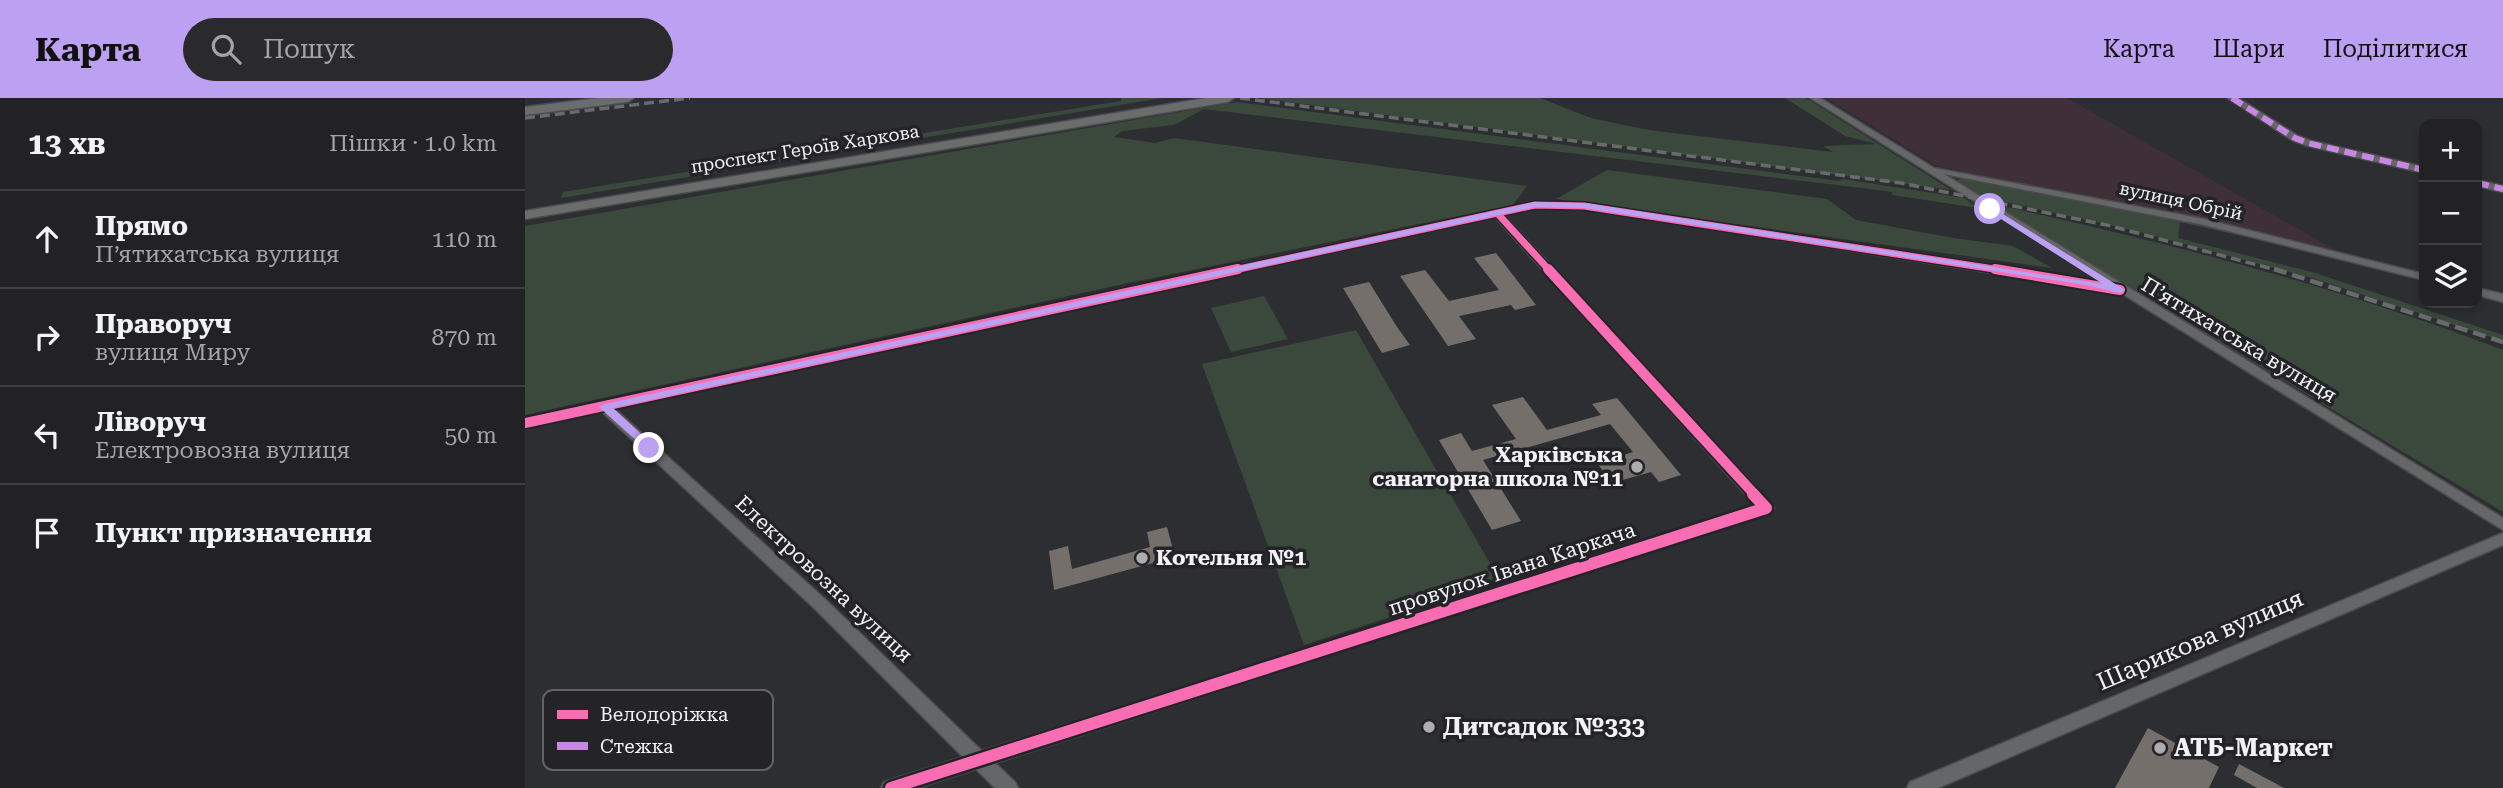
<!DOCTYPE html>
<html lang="uk">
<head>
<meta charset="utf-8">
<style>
	:root { --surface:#222225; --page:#2a2a2d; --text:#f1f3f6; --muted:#a2a4a7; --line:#3f3f42; --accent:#bca0f2 }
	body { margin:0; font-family:"Roboto Serif",serif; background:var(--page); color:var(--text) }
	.controls { position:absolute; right:21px; top:21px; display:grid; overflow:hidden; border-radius:14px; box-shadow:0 4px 10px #0003 }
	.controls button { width:63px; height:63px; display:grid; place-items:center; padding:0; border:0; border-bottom:2px solid var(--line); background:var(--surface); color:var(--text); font:35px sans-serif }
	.stop { position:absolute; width:21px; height:21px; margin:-16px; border:5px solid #bca0f2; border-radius:50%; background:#fff }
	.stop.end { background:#bca0f2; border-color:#fff; box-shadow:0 2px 7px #0008 }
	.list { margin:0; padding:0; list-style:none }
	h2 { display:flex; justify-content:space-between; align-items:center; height:91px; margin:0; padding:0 28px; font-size:30px }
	h2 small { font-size:23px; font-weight:400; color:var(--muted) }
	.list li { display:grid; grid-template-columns:46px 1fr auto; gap:21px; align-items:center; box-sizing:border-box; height:98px; padding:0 28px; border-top:2px solid var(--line) }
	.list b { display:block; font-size:26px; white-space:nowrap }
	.list p { margin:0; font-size:23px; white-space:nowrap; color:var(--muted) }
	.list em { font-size:23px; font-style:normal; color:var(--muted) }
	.icon { flex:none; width:38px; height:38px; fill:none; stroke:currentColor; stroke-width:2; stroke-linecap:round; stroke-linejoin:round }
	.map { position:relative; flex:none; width:1978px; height:690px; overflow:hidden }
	header { display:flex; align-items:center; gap:42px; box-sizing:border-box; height:98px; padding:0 35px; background:var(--accent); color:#111 }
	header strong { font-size:33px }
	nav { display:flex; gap:38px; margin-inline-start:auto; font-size:24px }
	.search { width:490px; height:63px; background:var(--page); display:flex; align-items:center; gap:18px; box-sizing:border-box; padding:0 24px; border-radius:38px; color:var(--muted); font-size:26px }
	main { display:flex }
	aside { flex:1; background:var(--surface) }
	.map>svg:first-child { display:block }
	.commercial { fill:#3f2f36 }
	.green { fill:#3a493c }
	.building { fill:#756f6c }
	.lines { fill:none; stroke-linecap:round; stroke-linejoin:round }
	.minor-casing { stroke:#4b4b4d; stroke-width:3 }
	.major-casing { stroke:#4b4b4d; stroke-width:3 }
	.minor { fill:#656668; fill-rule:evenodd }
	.major { fill:#6a6d6b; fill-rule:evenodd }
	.rail-far1 { stroke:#686a6c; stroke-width:3.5; stroke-dasharray:10 5; stroke-linecap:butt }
	.rail { stroke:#686a6c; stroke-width:4.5; stroke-dasharray:13 6; stroke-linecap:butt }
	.quiet { stroke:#c787e3; stroke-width:6; stroke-dasharray:12 6; stroke-linecap:butt }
	.cycleway-far2-casing { stroke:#232328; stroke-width:10 }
	.cycleway-far1-casing { stroke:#232328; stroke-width:14 }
	.cycleway-casing { stroke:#232328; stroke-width:17 }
	.cycleway-far2 { stroke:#f96db3; stroke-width:7 }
	.cycleway-far1 { stroke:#f96db3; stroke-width:10 }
	.cycleway { stroke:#f96db3; stroke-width:12 }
	.route { fill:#bca0f2 }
	.poi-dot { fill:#adadb0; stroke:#232328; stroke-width:2.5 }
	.labels { text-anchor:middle; stroke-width:7; stroke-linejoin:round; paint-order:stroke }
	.far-street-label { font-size:18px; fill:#f2f2f5; stroke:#232328 }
	.street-label { font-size:21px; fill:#f2f2f5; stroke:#232328 }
	.poi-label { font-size:21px; font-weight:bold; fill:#f2f2f5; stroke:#232328; text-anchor:end }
	.near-street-label { font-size:24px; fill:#f2f2f5; stroke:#232328 }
	.near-poi-label { font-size:24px; font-weight:bold; fill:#f2f2f5; stroke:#232328; text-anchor:start }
	.key { fill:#232328; stroke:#616166; stroke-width:2 }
	.key-label { font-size:19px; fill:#f2f2f5 }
</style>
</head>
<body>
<header>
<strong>Карта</strong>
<div class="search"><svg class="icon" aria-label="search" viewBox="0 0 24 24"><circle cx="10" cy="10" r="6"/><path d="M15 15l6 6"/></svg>Пошук</div>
<nav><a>Карта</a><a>Шари</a><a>Поділитися</a></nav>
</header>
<main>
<aside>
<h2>13 хв<small>Пішки · 1.0 km</small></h2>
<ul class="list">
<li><svg class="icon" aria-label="ahead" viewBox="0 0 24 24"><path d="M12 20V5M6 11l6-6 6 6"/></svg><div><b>Прямо</b><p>П’ятихатська вулиця</p></div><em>110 m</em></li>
<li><svg class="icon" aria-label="right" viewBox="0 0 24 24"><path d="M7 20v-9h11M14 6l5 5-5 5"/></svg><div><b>Праворуч</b><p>вулиця Миру</p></div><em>870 m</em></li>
<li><svg class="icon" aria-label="left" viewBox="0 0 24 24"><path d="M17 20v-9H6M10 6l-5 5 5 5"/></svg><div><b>Ліворуч</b><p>Електровозна вулиця</p></div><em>50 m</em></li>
<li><svg class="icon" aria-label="arrive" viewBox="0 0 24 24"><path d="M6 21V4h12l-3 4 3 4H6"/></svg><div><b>Пункт призначення</b></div></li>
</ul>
</aside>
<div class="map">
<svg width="1978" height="690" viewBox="0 0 1978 690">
	<rect width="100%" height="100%" fill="#2d2e31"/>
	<polygon class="commercial" points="1301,0 1542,0 1812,153 1412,68"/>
	<g class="green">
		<polygon points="596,0 637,0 36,100 38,94 596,3"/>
		<polygon points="734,0 1015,0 1066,20 1123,32 1308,54 1298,48 1351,46 1320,38 1260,0 1281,0 1426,92"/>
		<polygon points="712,4 1314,83 1318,81 1439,100 1453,110 1367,97 1367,94 1345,91 679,11 649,27 597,33 589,39 630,45 649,40 1002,88 988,107 603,185 0,317 0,128"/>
		<polygon points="1082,72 1302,101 1331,122 1428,140 1488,148 1527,170 1031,101"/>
		<polygon points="1438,80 1738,140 1735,142 1655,124 1653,140 1787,174 1978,237 1978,243 1784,179 1599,130 1453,98 1430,83"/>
		<path d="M1463 105C1637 143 1811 188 1978 252V414Z"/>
		<polygon points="739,198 763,241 706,254 686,210"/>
		<polygon points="831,232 975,483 779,547 677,266"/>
	</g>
	<g class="building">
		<polygon points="971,155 1011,207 990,212 986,207 934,218 951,241 923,248 875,178 900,172 924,203 974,192 949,160"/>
		<polygon points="844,184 872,229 885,247 857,255 818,190"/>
		<polygon points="998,299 1022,332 1076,317 1067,306 1092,300 1156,377 1134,384 1126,374 1087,385 1072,365 1108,354 1085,326 958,362 996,423 967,432 914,342 936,335 947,353 991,341 967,307"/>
		<polygon points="642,429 650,459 529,492 524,453 543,448 547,471 625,449 622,434"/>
		<polygon points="1623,630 1694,669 1684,690 1590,690"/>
		<polygon points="1714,666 1759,690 1732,690 1709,677"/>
	</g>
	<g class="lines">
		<defs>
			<g id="minor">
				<path d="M1285 0H1295L1409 70 1679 121 1899 176V182L1679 127 1419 76 1978 420V432L1596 195 1059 111 1010 110 979 117 1246 406 1249 410 1246 414 470 665 490 684 493 690H470L451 671 392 690H356L359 684 438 659 289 510 76 313 0 329V321L1010 104 1059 105 1580 185ZM970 119 1231 408 457 653 301 502 89 310Z"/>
				<polygon points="1703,0 1713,0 1773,38 1786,43 1899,69 1899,75 1780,47 1767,42"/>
				<polygon points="1952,82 1978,88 1978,94 1952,88"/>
				<polygon points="1952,190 1978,196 1978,204 1952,197"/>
				<polygon points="1978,435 1978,447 1413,690 1382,690 1385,684"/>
			</g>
			<g id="major">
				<polygon points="74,0 109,0 103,4 0,17 0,9"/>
				<polygon points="681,0 709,0 703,4 0,121 0,113"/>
			</g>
		</defs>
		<use href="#minor" class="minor-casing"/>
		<use href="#major" class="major-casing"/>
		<use href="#minor" class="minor"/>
		<use href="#major" class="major"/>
		<g class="rail-far1">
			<polyline points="715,0 1376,85 1582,127 1755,173"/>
			<polyline points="0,20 165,0"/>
		</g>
		<polyline class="rail" points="1749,171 1978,244"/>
		<g class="quiet">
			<polyline points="1707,0 1770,40 1783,45 1899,72"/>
			<polyline points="1952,85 1978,91"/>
		</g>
		<defs>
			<g id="cycleway-far2">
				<polyline points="973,116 1025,173"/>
				<polyline points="705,173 1010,107 1059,108 1482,173"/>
			</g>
			<g id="cycleway-far1">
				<polyline points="1023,171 1230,397"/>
				<polyline points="1470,171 1595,192"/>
				<polyline points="0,325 713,171"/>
			</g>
			<polyline id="cycleway" points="366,690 1241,410 1228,396"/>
		</defs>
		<use href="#cycleway-far2" class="cycleway-far2-casing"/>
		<use href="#cycleway-far1" class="cycleway-far1-casing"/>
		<use href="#cycleway" class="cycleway-casing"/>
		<use href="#cycleway-far2" class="cycleway-far2"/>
		<use href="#cycleway-far1" class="cycleway-far1"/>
		<use href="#cycleway" class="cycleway"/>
	</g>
	<polygon class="route" points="1010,104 1059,105 1578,186 1462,112 1465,108 1600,192 1595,195 1561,187 1059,110 1010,109 88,310 128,347 128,352 124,354 74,309 80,306"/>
	<g class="poi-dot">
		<circle cx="1112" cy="369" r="7"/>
		<circle cx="617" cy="460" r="7"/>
		<circle cx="904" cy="629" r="7"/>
		<circle cx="1635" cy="650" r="7"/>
	</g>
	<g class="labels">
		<g class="far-street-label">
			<text transform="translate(280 51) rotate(-9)" y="6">проспект Героїв Харкова</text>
			<text transform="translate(1656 103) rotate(12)" y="6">вулиця Обрій</text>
		</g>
		<g class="street-label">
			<text transform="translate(1714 242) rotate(31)" y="7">П’ятихатська вулиця</text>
			<text transform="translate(987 471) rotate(-18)" y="7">провулок Івана Каркача</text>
			<text transform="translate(299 481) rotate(43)" y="7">Електровозна вулиця</text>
		</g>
		<g class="poi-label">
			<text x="1098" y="364">Харківська<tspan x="1098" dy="24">санаторна школа №11</tspan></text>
			<text x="631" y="467" text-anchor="start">Котельня №1</text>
		</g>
		<g class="near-street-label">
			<text transform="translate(1675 542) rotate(-23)" y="8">Шарикова вулиця</text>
		</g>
		<g class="near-poi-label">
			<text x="918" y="637">Дитсадок №333</text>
			<text x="1649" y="658">АТБ-Маркет</text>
		</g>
	</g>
	<rect x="18" y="592" width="230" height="80" rx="10" class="key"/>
	<rect x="32" y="612" width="31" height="9" fill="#f96db3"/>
	<rect x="32" y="644" width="31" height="8" fill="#c787e3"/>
	<g class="key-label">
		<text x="75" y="623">Велодоріжка</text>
		<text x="75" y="655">Стежка</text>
	</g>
</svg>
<div class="controls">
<button>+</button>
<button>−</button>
<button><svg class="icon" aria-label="layers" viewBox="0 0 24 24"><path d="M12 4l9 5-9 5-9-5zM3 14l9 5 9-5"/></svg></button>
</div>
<div class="stop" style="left:1465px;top:111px"></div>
<div class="stop end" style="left:124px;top:350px"></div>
</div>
</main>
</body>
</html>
